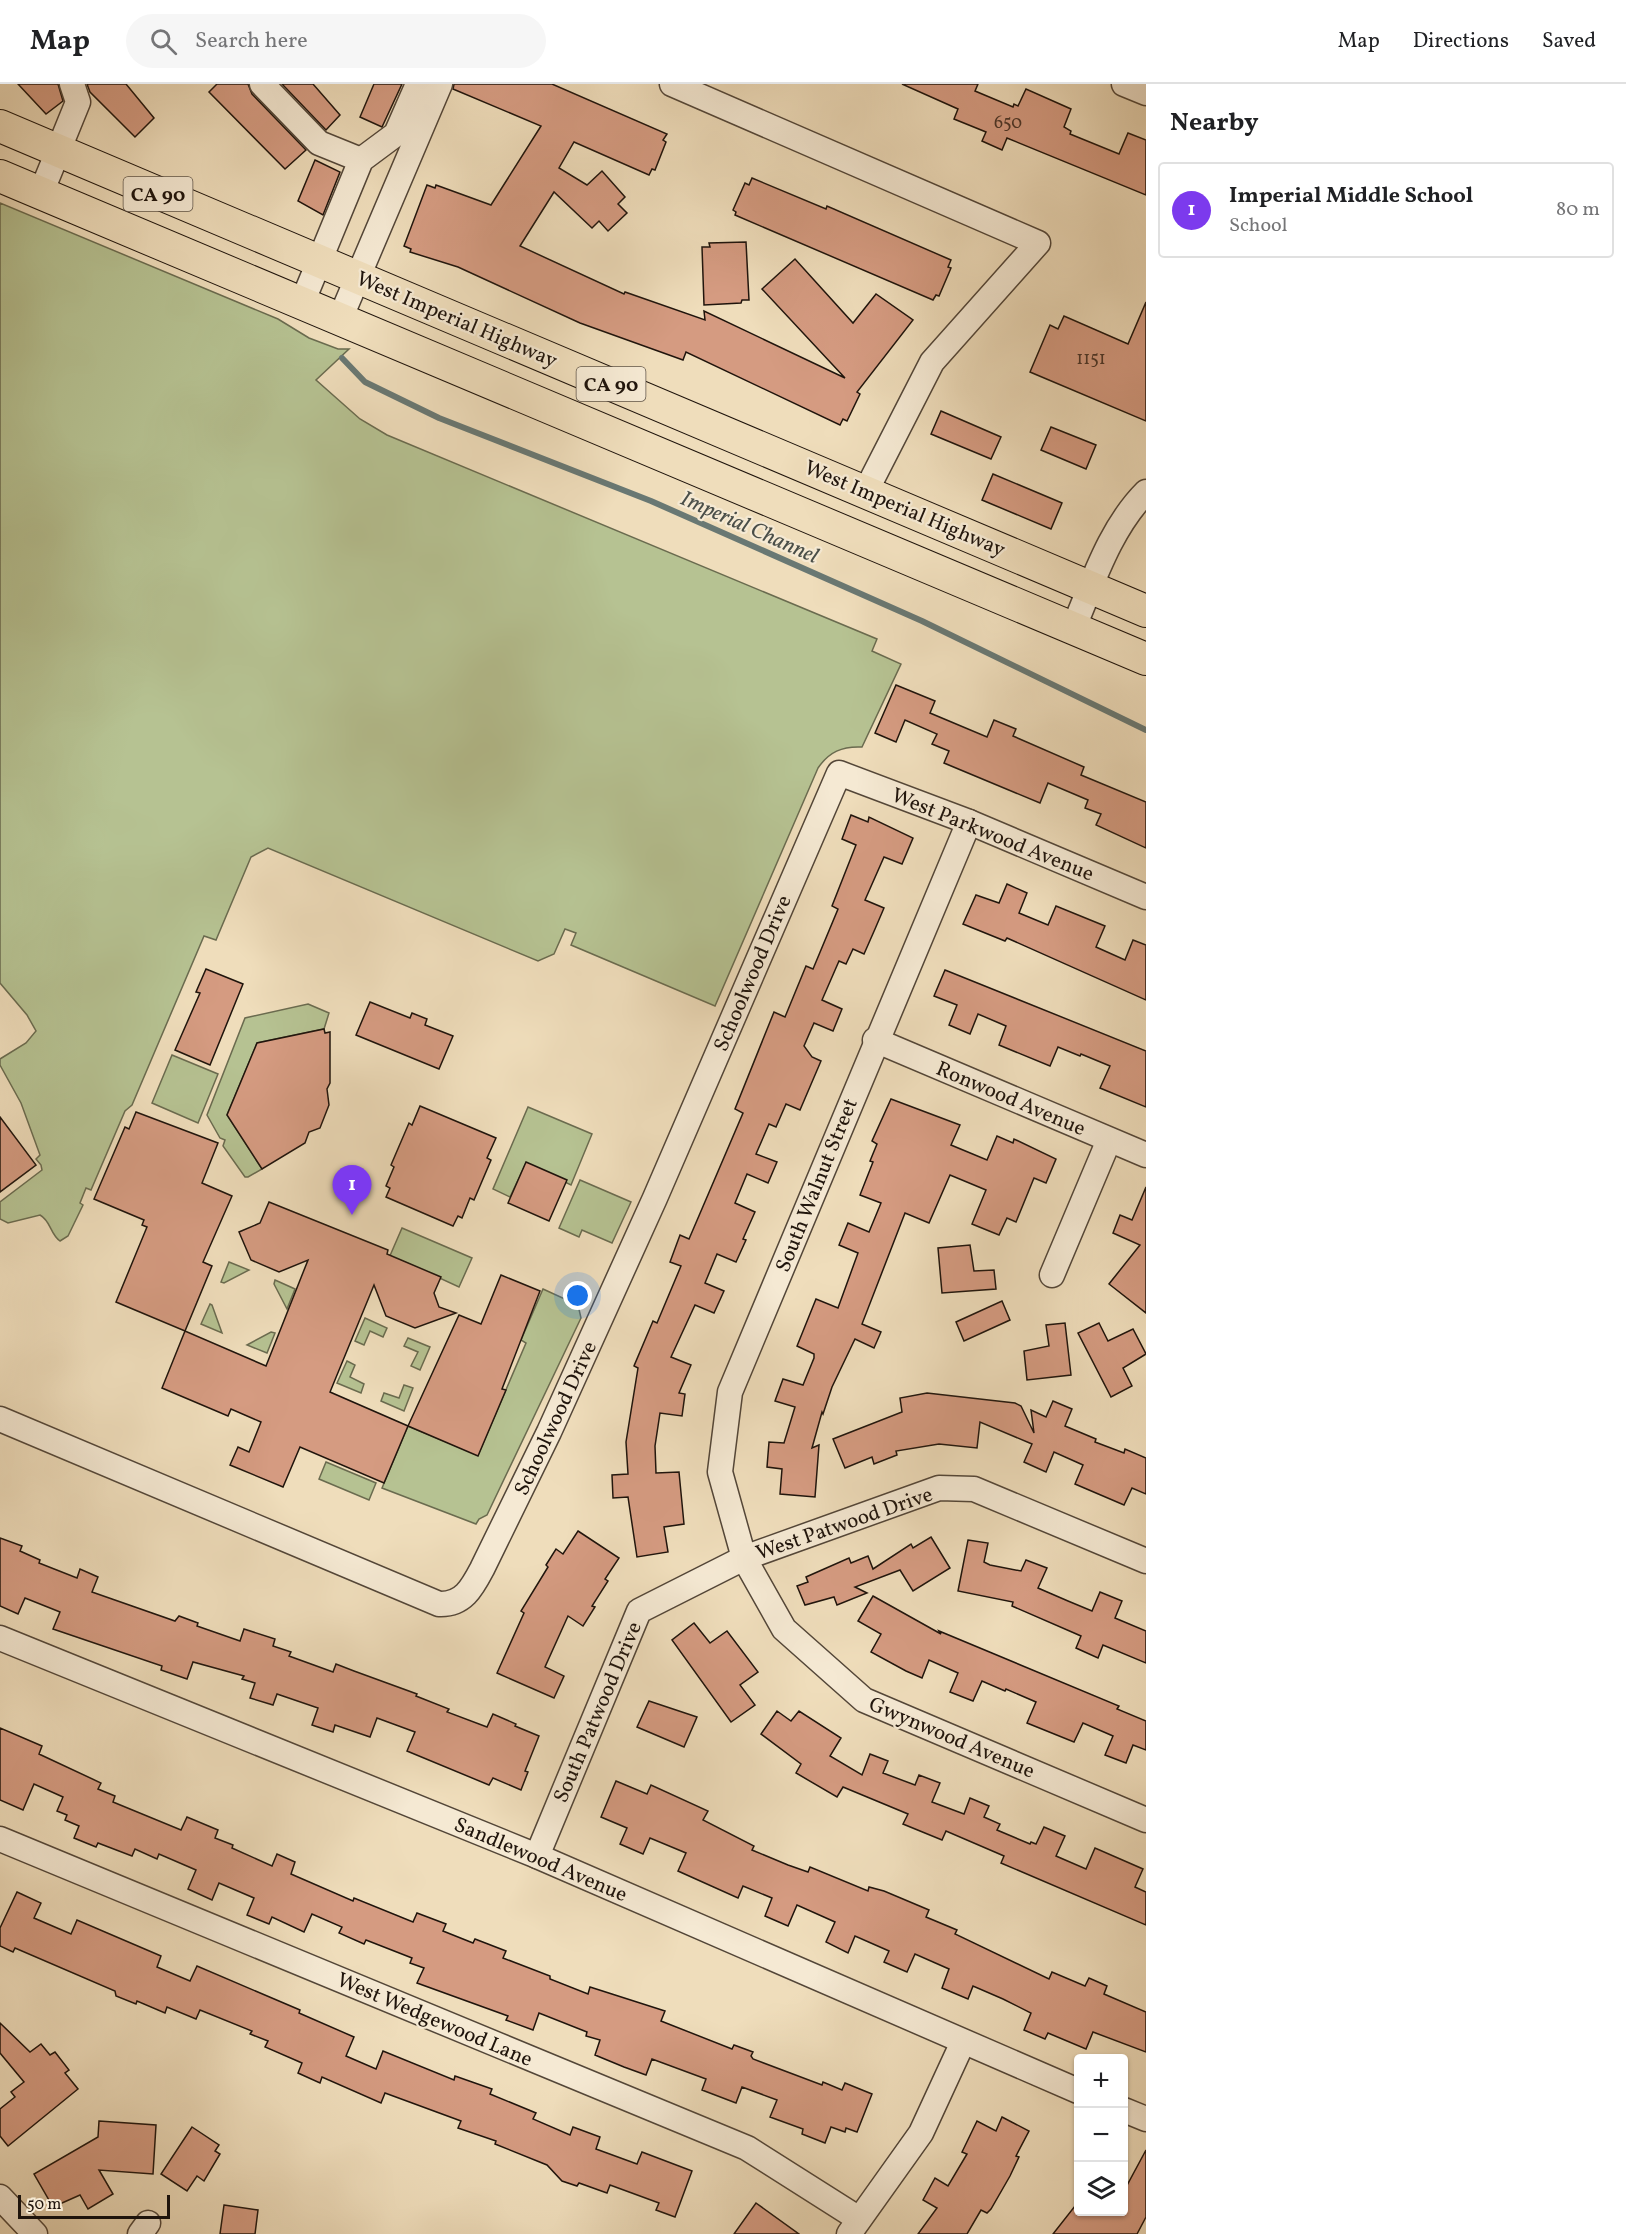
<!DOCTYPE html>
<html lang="en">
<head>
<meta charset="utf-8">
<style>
	:root { --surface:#fff; --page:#f6f6f6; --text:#202124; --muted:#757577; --line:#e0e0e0; --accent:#7c3aed }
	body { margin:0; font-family:Vollkorn,serif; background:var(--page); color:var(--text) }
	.controls { position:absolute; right:18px; bottom:18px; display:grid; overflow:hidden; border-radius:6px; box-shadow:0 2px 4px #0004 }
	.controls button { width:54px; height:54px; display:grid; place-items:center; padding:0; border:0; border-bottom:2px solid var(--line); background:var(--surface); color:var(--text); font:30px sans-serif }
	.scale { position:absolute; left:18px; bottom:15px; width:152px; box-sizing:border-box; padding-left:6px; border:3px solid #1f140c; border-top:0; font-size:16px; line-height:21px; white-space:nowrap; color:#1f140c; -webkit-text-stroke:4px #f5e9d3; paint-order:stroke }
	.you { position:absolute; left:578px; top:1212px; width:21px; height:21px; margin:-15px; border:4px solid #fff; border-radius:50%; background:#1a73e8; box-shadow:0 0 0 9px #1a73e833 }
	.badge { display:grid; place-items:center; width:39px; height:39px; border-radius:50%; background:var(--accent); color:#fff; font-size:20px; font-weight:700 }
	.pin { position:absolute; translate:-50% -50px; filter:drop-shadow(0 2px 3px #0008) }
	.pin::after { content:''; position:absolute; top:32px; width:21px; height:18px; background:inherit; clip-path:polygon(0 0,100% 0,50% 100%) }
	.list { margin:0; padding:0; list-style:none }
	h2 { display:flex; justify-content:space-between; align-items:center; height:78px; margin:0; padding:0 24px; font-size:26px }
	h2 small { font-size:20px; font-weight:400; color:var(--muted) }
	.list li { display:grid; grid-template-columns:39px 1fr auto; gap:18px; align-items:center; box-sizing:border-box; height:96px; margin:0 12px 12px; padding:0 12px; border:2px solid var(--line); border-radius:6px }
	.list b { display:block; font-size:22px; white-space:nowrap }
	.list p { margin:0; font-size:20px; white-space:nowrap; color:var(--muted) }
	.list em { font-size:20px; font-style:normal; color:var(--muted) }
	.icon { flex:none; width:33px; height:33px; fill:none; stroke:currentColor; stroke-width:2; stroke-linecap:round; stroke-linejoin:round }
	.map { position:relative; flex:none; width:1146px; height:2150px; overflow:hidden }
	header { display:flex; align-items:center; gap:36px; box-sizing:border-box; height:84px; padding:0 30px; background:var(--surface); border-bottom:2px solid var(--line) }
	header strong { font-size:28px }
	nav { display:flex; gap:33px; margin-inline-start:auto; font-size:21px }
	.search { width:420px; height:54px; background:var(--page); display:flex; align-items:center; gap:15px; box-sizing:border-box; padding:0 21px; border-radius:33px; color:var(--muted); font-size:22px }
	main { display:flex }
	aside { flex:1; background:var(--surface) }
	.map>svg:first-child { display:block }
	.green { fill:#b6c292; stroke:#6a6b4f; stroke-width:1.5 }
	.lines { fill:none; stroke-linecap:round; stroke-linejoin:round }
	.stream { stroke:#697873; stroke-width:6 }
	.building { fill:#d59b81; stroke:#1f140c; stroke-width:1.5 }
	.minor-casing { stroke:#534638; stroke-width:27 }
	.major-casing { stroke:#1f140c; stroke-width:34 }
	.minor { stroke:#f5e9d3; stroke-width:24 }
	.major { stroke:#efddbb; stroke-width:32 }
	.labels { text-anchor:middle; stroke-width:4.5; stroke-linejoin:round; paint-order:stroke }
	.number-label { font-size:18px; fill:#4c3629 }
	.shield { fill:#f5e9d3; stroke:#5f5448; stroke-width:1.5 }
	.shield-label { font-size:20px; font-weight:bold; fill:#1f140c }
	.street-label { font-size:21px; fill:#1f140c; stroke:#f5e9d3 }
	.water-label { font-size:22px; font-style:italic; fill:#4a4e48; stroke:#f5e9d3 }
</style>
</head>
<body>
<header>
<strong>Map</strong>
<div class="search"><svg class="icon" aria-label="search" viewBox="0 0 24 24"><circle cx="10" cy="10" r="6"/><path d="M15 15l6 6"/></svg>Search here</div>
<nav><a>Map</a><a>Directions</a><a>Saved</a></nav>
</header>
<main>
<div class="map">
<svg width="1146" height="2150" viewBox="0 0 1146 2150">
	<rect width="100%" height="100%" fill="#efddbb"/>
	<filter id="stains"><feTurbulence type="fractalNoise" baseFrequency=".00333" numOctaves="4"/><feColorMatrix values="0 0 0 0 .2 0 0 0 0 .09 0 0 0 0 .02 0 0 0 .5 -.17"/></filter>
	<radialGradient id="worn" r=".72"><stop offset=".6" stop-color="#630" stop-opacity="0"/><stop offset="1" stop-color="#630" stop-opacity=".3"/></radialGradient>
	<g class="green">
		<path d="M0 119 278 235 309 254 338 265H349L316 296 360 335 387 351 877 555 872 567 901 580 862 663C842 662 829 668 818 684L715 922 571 861 576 849 565 845 554 870 538 877 268 764 251 773 216 856 204 852 132 1021 125 1027 91 1106 86 1104 80 1119 83 1121 68 1152 60 1157C50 1150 51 1137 40 1131L8 1139 0 1135V1118L42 1086 41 1081 36 1075 40 1071 21 1019 0 981V975L26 959 36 947 27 931 0 899Z"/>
		<polygon points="308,920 329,929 324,945 257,959 227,1031 262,1085 248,1093 245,1093 223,1062 225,1056 220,1054 207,1031 245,934"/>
		<polygon points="172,971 218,990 198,1039 152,1019"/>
		<polygon points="528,1023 592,1050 571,1101 526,1079 510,1113 493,1105"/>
		<polygon points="580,1096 631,1118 612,1159 582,1146 579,1153 559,1144"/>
		<polygon points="402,1144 472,1174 459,1203 407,1179 389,1174"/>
		<polygon points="229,1178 249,1186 224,1199 221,1198"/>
		<polygon points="275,1196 295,1205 287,1225 274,1200"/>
		<polygon points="543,1205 578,1221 581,1234 487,1431 479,1435 476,1440 382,1404 408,1342 478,1371 526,1259 521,1256"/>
		<polygon points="210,1220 212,1221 222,1249 201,1240"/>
		<polygon points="365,1234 387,1244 383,1253 370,1247 364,1261 355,1257"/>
		<polygon points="271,1248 275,1249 267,1269 247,1261"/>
		<polygon points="408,1254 430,1263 420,1286 411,1282 418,1268 404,1262"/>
		<polygon points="347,1277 355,1281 350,1293 364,1300 361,1309 337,1299"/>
		<polygon points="404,1301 413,1304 404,1327 381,1317 384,1309 399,1314"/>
		<polygon points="326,1378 376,1399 369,1416 319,1395"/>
	</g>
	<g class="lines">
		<polyline class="stream" points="342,274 365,298 439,334 651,417 922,537 1146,646"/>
	</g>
	<g class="building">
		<polygon points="18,0 58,0 63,17 46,30"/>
		<polygon points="87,0 126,0 154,34 135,53 90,8"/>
		<polygon points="217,0 248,0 252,10 306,66 285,85 209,8"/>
		<polygon points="282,0 313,0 340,31 326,46"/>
		<polygon points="374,0 402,0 382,43 360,33"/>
		<polygon points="454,0 552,0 667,50 663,56 666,58 655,86 652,85 649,91 574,58 559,84 587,101 602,87 625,113 618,120 627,129 608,147 599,137 592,144 554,108 520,162 624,210 625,208 705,236 704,227 845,294 762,205 795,175 853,239 876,210 913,236 857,308 860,310 847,337 843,335 840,341 686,268 683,276 580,239 458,183 410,168 411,165 404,162 427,101 435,104 436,101 491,121 541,42 453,5"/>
		<polygon points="902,0 978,0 975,7 1013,23 1014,20 1018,22 1026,5 1071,25 1064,43 1071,47 1070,50 1119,70 1128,49 1146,56 1146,111 1007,54 1002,66 982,57 986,48 954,35 958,25"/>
		<polygon points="315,76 340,88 323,131 298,117"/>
		<polygon points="752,94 826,125 827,122 951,176 948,183 951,184 939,212 936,211 933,216 735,131 736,128 733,126 745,99 749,101"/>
		<polygon points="746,158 749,216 742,216 741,219 704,221 702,163 710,163 709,159"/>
		<polygon points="1146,218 1146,337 1030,288 1050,241 1058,245 1064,232 1128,260"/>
		<polygon points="941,327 1001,353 991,375 931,350"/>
		<polygon points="1051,343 1096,361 1086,385 1041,366"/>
		<polygon points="993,390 1062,419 1051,445 982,416"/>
		<polygon points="896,601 935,617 930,629 987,653 994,636 1016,645 1013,652 1084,683 1081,691 1146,718 1146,764 1096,741 1101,730 1085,724 1088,716 1048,699 1040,719 944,679 949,667 932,660 937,650 905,636 896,658 875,649"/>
		<polygon points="851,731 868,738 869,733 913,754 902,780 884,773 865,816 884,824 875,845 864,870 853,865 846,880 839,877 822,916 842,925 833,947 814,939 804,962 812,973 821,977 800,1026 786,1020 776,1043 769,1040 756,1070 777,1078 768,1099 747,1090 735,1119 755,1128 743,1155 746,1156 736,1178 717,1170 705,1199 724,1207 714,1229 695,1221 671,1273 691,1281 679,1309 685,1310 682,1332 660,1329 655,1362 656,1389 679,1388 684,1440 664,1443 668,1468 637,1473 628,1413 613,1414 612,1391 628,1390 626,1358 638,1284 634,1282 653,1237 657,1239 681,1182 670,1178 680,1151 689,1155 743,1029 735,1025 774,928 785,933 806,882 813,885 838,825 832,822 856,761 842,755"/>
		<polygon points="1007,800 1027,809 1019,829 1048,841 1056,822 1105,842 1096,863 1125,876 1133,856 1146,861 1146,916 1007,854 1005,857 963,840 976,811 999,819"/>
		<polygon points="206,885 243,900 210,981 175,966 200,909 196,908"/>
		<polygon points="945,886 1146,967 1146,1023 1100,1004 1110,982 1081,970 1080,972 1058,963 1050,982 999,961 1006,942 978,930 970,950 949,941 957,921 934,912"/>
		<polygon points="370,918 410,934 412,929 427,935 425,941 453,952 439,985 356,951"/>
		<polygon points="324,945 325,949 330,948 330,999 327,1005 329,1021 320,1044 309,1048 305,1059 262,1085 227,1031 257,959"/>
		<polygon points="891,1015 960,1041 951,1061 987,1076 997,1052 1013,1059 1014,1055 1056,1075 1046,1099 1034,1094 1016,1138 1007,1134 999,1151 972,1140 986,1106 950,1091 929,1139 905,1129 862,1240 881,1248 874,1264 855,1255 832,1303 823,1330 822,1328 812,1364 819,1361 815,1413 780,1410 782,1385 767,1383 769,1358 784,1359 795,1323 775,1317 783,1295 803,1301 814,1274 814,1270 797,1262 816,1215 838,1224 858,1169 839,1161 848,1139 869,1148 881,1119 860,1111 873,1078 870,1077 877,1060 872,1057"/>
		<polygon points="420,1022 496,1054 487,1074 491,1076 474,1116 470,1114 462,1134 458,1132 453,1142 386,1113 390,1104 386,1102 394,1083 391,1081 409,1039 412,1041"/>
		<polygon points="136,1028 218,1059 202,1099 232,1112 203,1178 212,1182 185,1247 116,1218 147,1143 142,1141 144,1136 94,1115 125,1043 129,1045"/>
		<polygon points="0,1033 36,1081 0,1108"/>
		<polygon points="526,1078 567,1096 549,1137 508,1119"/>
		<polygon points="1146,1103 1146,1229 1109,1200 1140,1161 1113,1149 1120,1131 1132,1136"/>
		<polygon points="269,1118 388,1166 387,1170 441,1193 434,1209 439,1223 456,1229 415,1244 386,1232 374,1201 330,1308 408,1342 384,1399 300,1363 283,1403 230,1381 238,1363 249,1368 261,1338 231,1325 228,1332 162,1304 185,1247 266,1282 308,1176 279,1188 251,1176 239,1148 260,1139"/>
		<polygon points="970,1161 974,1187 994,1186 996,1205 942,1209 938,1164"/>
		<polygon points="501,1191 540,1207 502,1305 506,1306 478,1372 408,1342 459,1231 481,1240"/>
		<polygon points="1002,1217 1010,1236 964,1257 956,1238"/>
		<polygon points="1065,1239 1071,1291 1027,1296 1024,1267 1049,1262 1046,1241"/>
		<polygon points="1099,1239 1108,1257 1133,1245 1146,1270 1123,1284 1132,1302 1111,1313 1078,1249"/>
		<polygon points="927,1309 1015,1319 1021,1322 1034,1349 1031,1326 1046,1333 1053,1317 1072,1325 1065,1342 1096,1355 1095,1358 1124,1369 1125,1365 1146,1374 1146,1410 1132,1404 1124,1421 1075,1400 1083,1381 1054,1368 1046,1388 1024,1378 1032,1360 980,1338 977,1364 939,1360 896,1367 897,1371 874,1380 872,1373 845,1384 833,1355 902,1328 900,1314"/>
		<polygon points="578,1447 619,1474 605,1495 608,1497 592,1522 595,1523 583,1542 568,1532 545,1583 564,1592 554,1614 497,1589 524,1529 521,1527 548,1483 546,1481 556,1465 563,1470"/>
		<polygon points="931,1453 950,1484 913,1507 900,1486 855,1503 867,1509 837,1521 834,1513 805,1521 797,1502 808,1498 806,1493 849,1474 851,1479 868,1472 873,1485 911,1460 913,1464"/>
		<polygon points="0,1454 22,1462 20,1467 40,1476 39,1479 77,1494 80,1485 98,1493 92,1508 175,1537 179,1532 198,1539 197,1542 240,1557 244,1545 275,1555 273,1562 291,1568 289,1572 333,1588 336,1580 354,1587 417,1610 416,1612 449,1625 447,1628 487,1643 493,1630 516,1640 515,1642 539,1652 525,1687 528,1688 521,1706 493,1694 489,1701 407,1667 415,1648 377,1634 370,1653 335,1641 333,1648 312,1641 318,1624 277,1610 273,1621 250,1614 255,1599 242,1595 244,1592 193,1578 187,1595 161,1586 162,1582 53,1545 60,1528 25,1514 18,1530 0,1522"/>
		<polygon points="968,1456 988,1459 984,1478 990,1481 1021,1487 1026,1476 1047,1484 1038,1504 1068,1517 1092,1527 1100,1508 1122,1517 1115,1534 1146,1547 1146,1579 1103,1561 1098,1574 1076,1564 1081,1552 1012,1522 1013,1518 958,1507"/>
		<polygon points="873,1512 941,1550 939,1547 1119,1622 1117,1625 1146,1637 1146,1666 1133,1661 1126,1679 1105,1671 1113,1652 1083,1639 1074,1658 1027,1639 1036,1618 1006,1605 1005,1607 982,1597 973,1617 950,1608 958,1589 929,1576 922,1594 906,1587 871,1568 881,1550 858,1537"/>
		<polygon points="694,1539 710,1559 727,1547 758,1588 740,1601 755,1621 731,1638 672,1556"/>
		<polygon points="649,1617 697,1633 684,1663 637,1643"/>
		<polygon points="777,1627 791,1637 799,1627 841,1654 830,1672 862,1691 870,1670 888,1677 883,1689 915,1701 919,1691 940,1699 932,1718 964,1730 970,1714 989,1722 984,1733 1000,1740 997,1746 1030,1760 1031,1758 1036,1760 1044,1743 1065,1752 1056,1772 1086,1785 1095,1764 1143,1785 1135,1803 1146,1808 1146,1841 1001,1779 1004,1772 946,1747 942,1756 903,1740 908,1730 843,1703 837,1713 796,1689 801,1680 761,1650"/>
		<polygon points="0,1644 42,1662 39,1670 101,1699 98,1705 115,1712 113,1718 181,1746 187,1733 218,1746 215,1754 233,1761 232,1764 272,1782 277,1770 295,1778 291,1790 353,1817 354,1814 413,1838 417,1829 446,1840 443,1847 473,1859 475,1855 506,1867 503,1874 550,1892 550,1895 588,1910 590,1903 665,1927 661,1937 732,1965 734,1961 753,1968 751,1972 753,1975 822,2001 823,1998 842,2006 845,1999 872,2010 857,2048 846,2044 845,2048 831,2043 825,2059 802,2050 803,2045 770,2033 777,2016 742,2003 736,2019 702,2006 706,1995 652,1975 646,1991 624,1983 595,1971 600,1956 586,1952 587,1948 539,1929 533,1946 506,1936 508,1932 417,1899 424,1884 410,1879 412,1874 366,1856 364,1860 339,1849 342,1843 312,1830 304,1848 272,1833 269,1840 247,1831 254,1814 219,1799 212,1816 188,1805 196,1786 159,1770 157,1775 135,1765 132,1772 98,1759 96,1763 74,1754 79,1742 65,1736 67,1731 57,1727 63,1713 34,1700 23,1726 0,1716"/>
		<polygon points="616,1697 647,1710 651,1701 708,1727 703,1736 754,1762 752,1766 788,1781 808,1788 810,1783 868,1807 869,1803 884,1807 929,1826 926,1833 957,1846 955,1850 1049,1895 1052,1888 1085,1902 1089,1894 1107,1902 1104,1910 1146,1928 1146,1968 1093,1948 1086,1965 1048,1949 1045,1955 1024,1946 1031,1929 1003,1915 973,1902 968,1915 942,1904 949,1885 915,1870 907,1888 884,1878 889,1867 855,1852 848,1869 826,1858 835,1838 797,1821 788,1842 765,1832 772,1814 743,1802 738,1814 678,1787 686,1769 650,1754 643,1770 620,1760 627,1744 601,1733"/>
		<polygon points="17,1808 41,1819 34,1834 71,1850 77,1836 161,1872 157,1883 190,1897 197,1882 300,1926 299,1929 354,1953 346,1972 376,1985 383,1967 454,1996 455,1992 492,2005 490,2010 536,2029 533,2035 570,2051 573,2043 600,2053 596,2065 637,2080 642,2068 692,2087 675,2133 656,2126 659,2119 610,2101 607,2109 579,2099 577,2102 562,2097 547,2081 495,2060 496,2057 458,2044 461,2037 385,2009 381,2019 322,1993 320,1999 298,1989 302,1979 265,1963 268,1957 250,1950 252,1947 200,1926 196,1935 167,1923 165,1929 137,1917 136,1920 116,1912 115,1907 15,1864 13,1868 0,1862 0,1844"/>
		<polygon points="0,1939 30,1968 41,1960 50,1971 55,1968 69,1986 65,1989 78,2005 8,2062 0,2052 0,2025 15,2013 11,2008 24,1998 0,1969"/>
		<polygon points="1002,2033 1029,2047 1016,2072 1019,2073 1010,2092 991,2125 987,2129 981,2126 967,2150 918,2150 937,2124 923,2116 935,2094 948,2102 967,2070 962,2068 977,2037 996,2047"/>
		<polygon points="99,2037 156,2041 153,2090 99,2086 113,2110 88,2125 80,2111 53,2123 34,2090 98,2053"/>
		<polygon points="192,2043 219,2061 215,2067 220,2070 204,2097 197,2092 187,2107 161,2090"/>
		<polygon points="1146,2066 1146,2133 1137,2150 1053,2150 1075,2122 1078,2127 1124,2127 1124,2107"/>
		<polygon points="756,2119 799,2150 734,2150"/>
		<polygon points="224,2121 258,2126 255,2150 220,2150"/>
	</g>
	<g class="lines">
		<defs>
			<g id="minor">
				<polyline points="262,0 319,59 361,76"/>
				<polyline points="672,0 1038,159 932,278 866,407"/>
				<polyline points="1124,0 1146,9"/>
				<polyline points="41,109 78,18 72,0"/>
				<polyline points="302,219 361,76 396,50 418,0"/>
				<polyline points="340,235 440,0"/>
				<path d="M1073 545C1093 498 1110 444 1146 408"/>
				<polyline points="969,738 730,1308 720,1388 744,1474 784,1545 864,1616 1146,1736"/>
				<polyline points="875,956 1146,1071"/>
				<polyline points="1052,1191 1109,1056"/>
				<path d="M0 1335 439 1520C463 1521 472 1504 482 1485L549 1348 655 1114 839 689 969 738 1146 813"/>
				<polyline points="0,1554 537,1772 1078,2007"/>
				<polyline points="0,1755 747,2064 859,2135"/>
				<polyline points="537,1772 639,1527 744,1474 939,1404 974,1405 1146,1477"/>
				<polyline points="1124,2026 1146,2035"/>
				<polyline points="0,2113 35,2150"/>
				<polyline points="140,2150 148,2139"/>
				<polyline points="849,2150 921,2049 963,1958"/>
			</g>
			<g id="major">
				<polyline points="0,42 1146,527"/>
				<polyline points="0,92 1146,575"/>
			</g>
		</defs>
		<use href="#minor" class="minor-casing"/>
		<use href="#major" class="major-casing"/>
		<use href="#minor" class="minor"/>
		<use href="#major" class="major"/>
	</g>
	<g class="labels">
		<g class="number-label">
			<text x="1008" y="44">650</text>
			<text x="1091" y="280">1151</text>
		</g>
		<g class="shield">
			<rect x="123.5" y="93" width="69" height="34" rx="4.5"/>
			<rect x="576.5" y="283" width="69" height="34" rx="4.5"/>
		</g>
		<g class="shield-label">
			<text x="158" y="117">CA 90</text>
			<text x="611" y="307">CA 90</text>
		</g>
		<g class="street-label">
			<text transform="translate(457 235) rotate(23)" y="7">West Imperial Highway</text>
			<text transform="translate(905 424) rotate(23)" y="7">West Imperial Highway</text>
			<text transform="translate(993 750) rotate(22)" y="7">West Parkwood Avenue</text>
			<text transform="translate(752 889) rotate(-67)" y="7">Schoolwood Drive</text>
			<text transform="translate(1011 1014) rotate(23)" y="7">Ronwood Avenue</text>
			<text transform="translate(816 1101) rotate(-68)" y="7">South Walnut Street</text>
			<text transform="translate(555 1334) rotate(-65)" y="7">Schoolwood Drive</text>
			<text transform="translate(844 1439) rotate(-19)" y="7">West Patwood Drive</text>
			<text transform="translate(597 1628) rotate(-67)" y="7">South Patwood Drive</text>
			<text transform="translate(952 1653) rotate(23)" y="7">Gwynwood Avenue</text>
			<text transform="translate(541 1775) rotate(23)" y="7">Sandlewood Avenue</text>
			<text transform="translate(435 1935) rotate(23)" y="7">West Wedgewood Lane</text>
		</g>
		<g class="water-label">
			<text transform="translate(750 442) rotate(24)" y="8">Imperial Channel</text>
		</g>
	</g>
	<rect width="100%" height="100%" filter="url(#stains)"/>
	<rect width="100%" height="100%" fill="url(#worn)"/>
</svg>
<div class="controls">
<button>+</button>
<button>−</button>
<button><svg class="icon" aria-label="layers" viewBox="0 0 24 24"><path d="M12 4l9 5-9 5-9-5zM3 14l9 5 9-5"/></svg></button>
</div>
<div class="scale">50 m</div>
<div class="you"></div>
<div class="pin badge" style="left:352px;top:1131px">1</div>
</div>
<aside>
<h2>Nearby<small></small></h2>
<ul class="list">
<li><span class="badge">1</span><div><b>Imperial Middle School</b><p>School</p></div><em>80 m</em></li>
</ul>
</aside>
</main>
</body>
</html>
